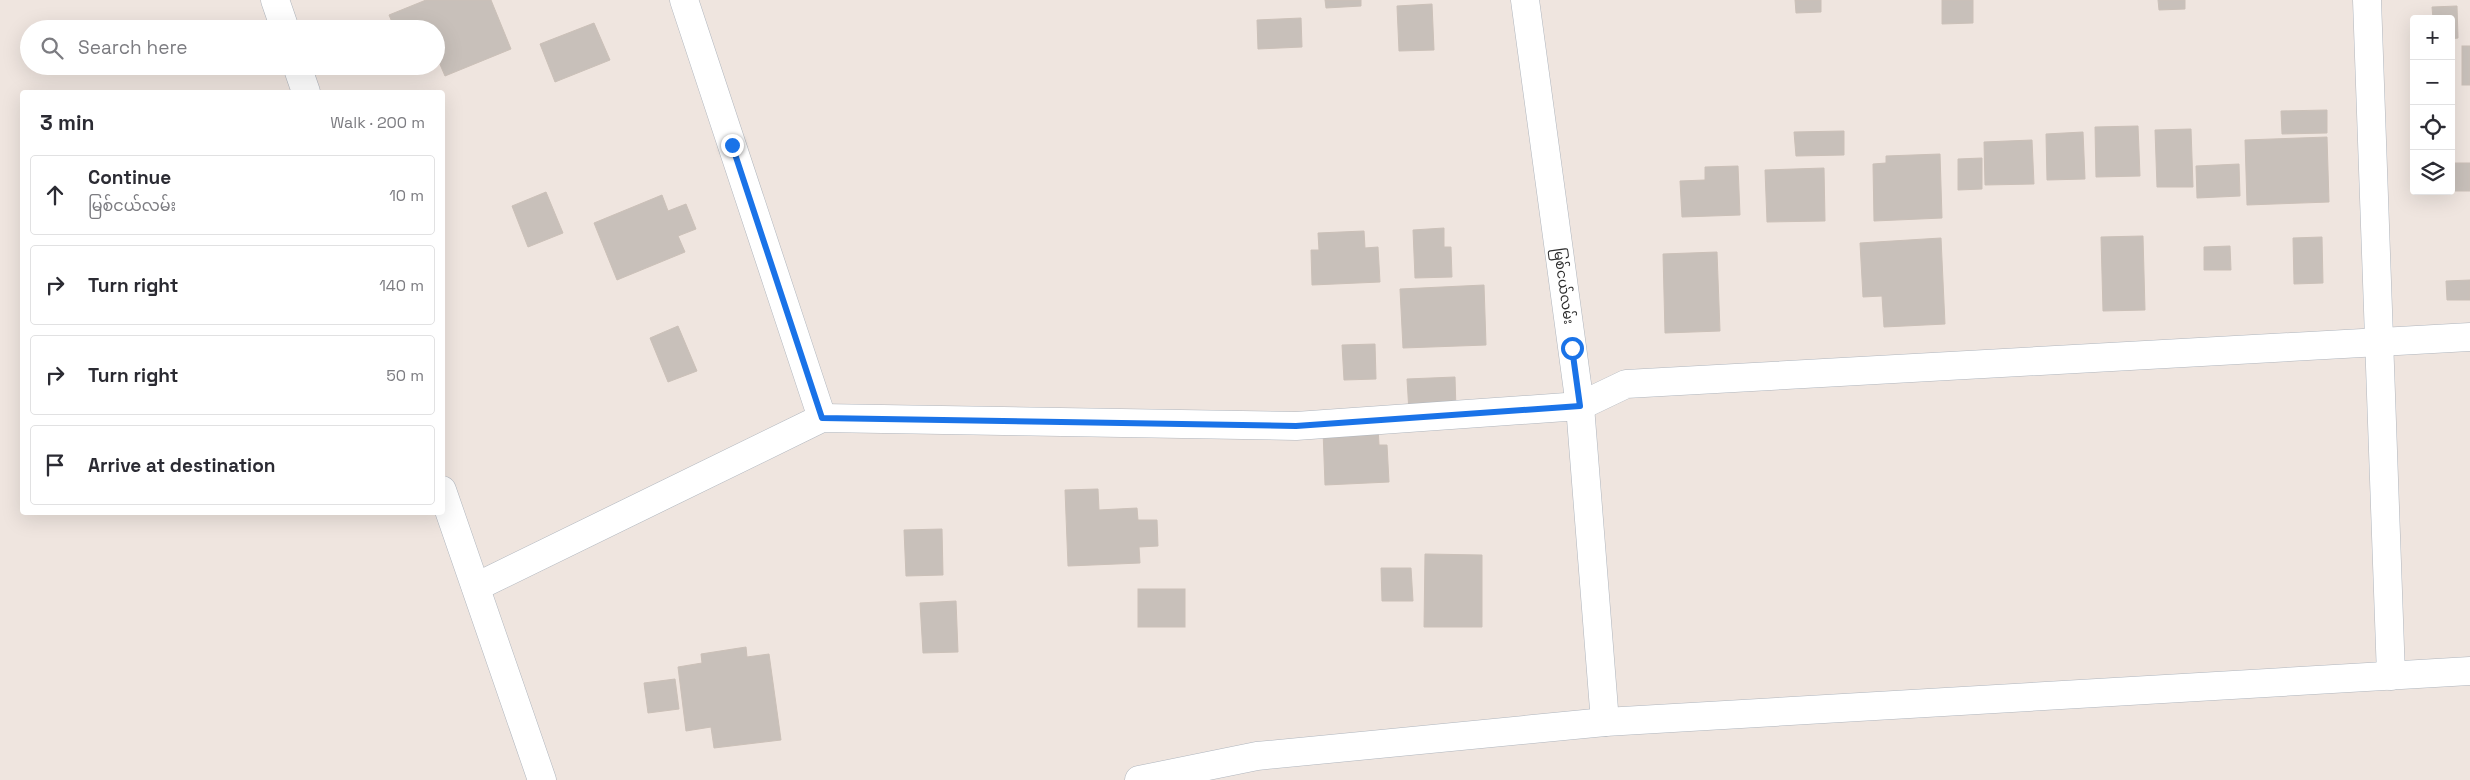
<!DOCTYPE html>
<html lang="en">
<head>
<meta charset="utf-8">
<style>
	:root { --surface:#fff; --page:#f2f2f3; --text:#2b2b33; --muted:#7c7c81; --line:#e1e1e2 }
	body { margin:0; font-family:"Space Grotesk","Noto Sans Myanmar",sans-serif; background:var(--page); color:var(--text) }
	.controls { position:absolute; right:15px; top:15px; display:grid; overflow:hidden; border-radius:5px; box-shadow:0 5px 20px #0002 }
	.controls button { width:45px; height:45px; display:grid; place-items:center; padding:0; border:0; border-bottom:1px solid var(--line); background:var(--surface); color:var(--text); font:25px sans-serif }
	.stop { position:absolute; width:15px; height:15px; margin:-11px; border:4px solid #1a73e8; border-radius:50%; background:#fff }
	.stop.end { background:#1a73e8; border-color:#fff; box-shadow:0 1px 5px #0008 }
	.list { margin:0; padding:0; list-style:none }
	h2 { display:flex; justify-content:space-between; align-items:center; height:65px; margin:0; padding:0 20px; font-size:21px }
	h2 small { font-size:16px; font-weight:400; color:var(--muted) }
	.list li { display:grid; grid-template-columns:32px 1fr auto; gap:15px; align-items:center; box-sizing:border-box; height:80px; margin:0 10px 10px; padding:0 10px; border:1px solid var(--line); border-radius:5px }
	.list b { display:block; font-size:19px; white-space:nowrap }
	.list p { margin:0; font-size:16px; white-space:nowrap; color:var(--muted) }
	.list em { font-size:16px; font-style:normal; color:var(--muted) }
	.icon { flex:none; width:28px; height:28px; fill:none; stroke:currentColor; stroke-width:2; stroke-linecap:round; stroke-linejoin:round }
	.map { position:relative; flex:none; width:2470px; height:780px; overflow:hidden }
	.search { position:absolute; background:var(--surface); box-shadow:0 5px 20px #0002; left:20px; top:20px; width:425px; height:55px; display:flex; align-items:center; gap:12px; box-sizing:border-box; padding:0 18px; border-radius:28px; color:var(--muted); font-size:19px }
	.panel { position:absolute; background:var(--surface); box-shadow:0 5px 20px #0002; left:20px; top:90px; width:425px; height:425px; border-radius:5px }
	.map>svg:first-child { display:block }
	.building { fill:#c8c0ba; stroke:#cbc0b8 }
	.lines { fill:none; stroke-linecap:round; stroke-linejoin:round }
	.minor-casing { stroke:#afb5bd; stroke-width:29 }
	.minor { stroke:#fff; stroke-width:28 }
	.route { stroke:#1a73e8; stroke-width:6 }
	.labels { text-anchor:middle; stroke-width:4; stroke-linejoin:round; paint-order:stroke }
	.street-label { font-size:14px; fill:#2d2d2d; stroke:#fff }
</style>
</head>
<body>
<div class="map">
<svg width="2470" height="780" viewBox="0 0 2470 780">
	<rect width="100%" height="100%" fill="#efe5df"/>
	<g class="building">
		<polygon points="426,0 491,0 511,49 445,76 436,55 436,29 395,29 389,15"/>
		<polygon points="1325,0 1361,0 1361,6 1326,8"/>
		<polygon points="1795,0 1821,0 1821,12 1796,13"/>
		<polygon points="1942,0 1973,0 1973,23 1942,24"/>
		<polygon points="2158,0 2185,0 2185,9 2159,10"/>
		<polygon points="1432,4 1434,50 1399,51 1397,6"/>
		<polygon points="2457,6 2458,38 2451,39 2451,19 2433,19 2432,7"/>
		<polygon points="1301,18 1302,47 1258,49 1257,20"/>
		<polygon points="594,23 610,60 555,82 540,44"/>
		<rect x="2462" y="46" width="8" height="39"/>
		<polygon points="2327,110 2327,133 2282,134 2281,111"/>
		<polygon points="2138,126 2140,176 2096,177 2095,127"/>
		<polygon points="2191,129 2193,187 2157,187 2155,130"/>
		<polygon points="1844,131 1844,155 1796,156 1794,132"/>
		<polygon points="2083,132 2085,179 2047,180 2046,134"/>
		<polygon points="2327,137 2329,202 2247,205 2245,140"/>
		<polygon points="2032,140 2034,184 1985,185 1984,142"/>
		<polygon points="1940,154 1942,218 1874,221 1873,164 1886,163 1886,156"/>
		<polygon points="1982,158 1982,189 1958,190 1958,159"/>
		<rect x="2451" y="163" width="19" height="28"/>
		<polygon points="2239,164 2240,196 2197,198 2196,166"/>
		<polygon points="1738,166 1740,215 1682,217 1680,181 1705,180 1705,167"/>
		<polygon points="1824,168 1825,221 1767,222 1765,170"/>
		<polygon points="546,192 563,233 528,247 512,206"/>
		<polygon points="662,195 668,211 686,204 696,229 678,236 685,252 617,280 594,223"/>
		<polygon points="1444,228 1444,247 1451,247 1452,277 1415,278 1413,230"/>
		<polygon points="1364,231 1365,248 1378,247 1380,282 1312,285 1311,250 1319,250 1318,233"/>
		<polygon points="2143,236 2145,310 2103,311 2101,237"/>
		<polygon points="2322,237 2323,283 2294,284 2293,238"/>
		<polygon points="1941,238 1945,324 1884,327 1882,296 1863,297 1860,243"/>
		<polygon points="2230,246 2231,270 2204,270 2204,247"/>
		<polygon points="1717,252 1720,331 1665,333 1663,254"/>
		<polygon points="2470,280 2470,300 2447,300 2446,281"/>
		<polygon points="1484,285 1486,345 1403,348 1400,289"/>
		<polygon points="678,326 697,371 668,382 650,338"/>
		<polygon points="1375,344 1376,379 1344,380 1342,345"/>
		<polygon points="1455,377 1456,410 1409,412 1407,379"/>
		<polygon points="1378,427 1379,445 1387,445 1389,482 1325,485 1323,430"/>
		<polygon points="1098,489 1099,510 1137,508 1138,520 1157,520 1158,546 1139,547 1140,563 1068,566 1065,490"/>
		<polygon points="942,529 943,575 906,576 904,530"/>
		<polygon points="1425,554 1482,555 1482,627 1424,627"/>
		<polygon points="1381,568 1411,568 1413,601 1382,601"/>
		<rect x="1138" y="589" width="47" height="38"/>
		<polygon points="956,601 958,652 923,653 920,603"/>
		<polygon points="746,647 747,657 769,654 781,740 714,748 711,727 686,731 678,667 702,663 701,654"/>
		<polygon points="675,679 679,709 648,713 644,683"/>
	</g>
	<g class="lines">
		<defs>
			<g id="minor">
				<polyline points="275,0 285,29"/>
				<polyline points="684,0 822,418"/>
				<polyline points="1525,0 1580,406 1605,722"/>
				<polyline points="2367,0 2391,676"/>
				<polyline points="297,66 306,92"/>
				<polyline points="442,490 542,780"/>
				<polyline points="476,587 822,418 1296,426 1580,406 1626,384 2470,337"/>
				<polyline points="1139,780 1257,756 1605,722 2470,671"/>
			</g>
		</defs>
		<use href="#minor" class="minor-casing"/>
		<use href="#minor" class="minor"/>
	</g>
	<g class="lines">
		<polyline class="route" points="732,145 822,418 1296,426 1580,406 1572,348"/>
	</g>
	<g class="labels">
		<g class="street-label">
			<text transform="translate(1564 286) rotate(82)" y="5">မြစ်ငယ်လမ်း</text>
		</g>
	</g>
</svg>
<div class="controls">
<button>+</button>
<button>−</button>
<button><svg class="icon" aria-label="locate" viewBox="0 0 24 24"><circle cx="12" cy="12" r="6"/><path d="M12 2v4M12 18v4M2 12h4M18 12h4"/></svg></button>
<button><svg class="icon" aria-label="layers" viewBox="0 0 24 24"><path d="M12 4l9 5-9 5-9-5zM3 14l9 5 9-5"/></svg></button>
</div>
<div class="stop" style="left:1572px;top:348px"></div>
<div class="stop end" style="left:732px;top:145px"></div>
<div class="search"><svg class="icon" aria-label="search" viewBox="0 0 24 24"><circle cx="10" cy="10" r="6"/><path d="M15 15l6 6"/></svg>Search here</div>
<section class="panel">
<h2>3 min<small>Walk · 200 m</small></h2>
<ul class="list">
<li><svg class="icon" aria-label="ahead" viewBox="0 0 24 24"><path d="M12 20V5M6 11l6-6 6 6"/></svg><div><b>Continue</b><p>မြစ်ငယ်လမ်း</p></div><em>10 m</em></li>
<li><svg class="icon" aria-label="right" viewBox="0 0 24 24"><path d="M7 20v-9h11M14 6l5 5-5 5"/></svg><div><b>Turn right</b></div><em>140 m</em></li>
<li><svg class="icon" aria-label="right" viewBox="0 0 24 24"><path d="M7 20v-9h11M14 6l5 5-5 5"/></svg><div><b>Turn right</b></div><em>50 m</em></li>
<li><svg class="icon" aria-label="arrive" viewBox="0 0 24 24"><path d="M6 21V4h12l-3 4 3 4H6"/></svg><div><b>Arrive at destination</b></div></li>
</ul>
</section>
</div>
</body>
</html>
